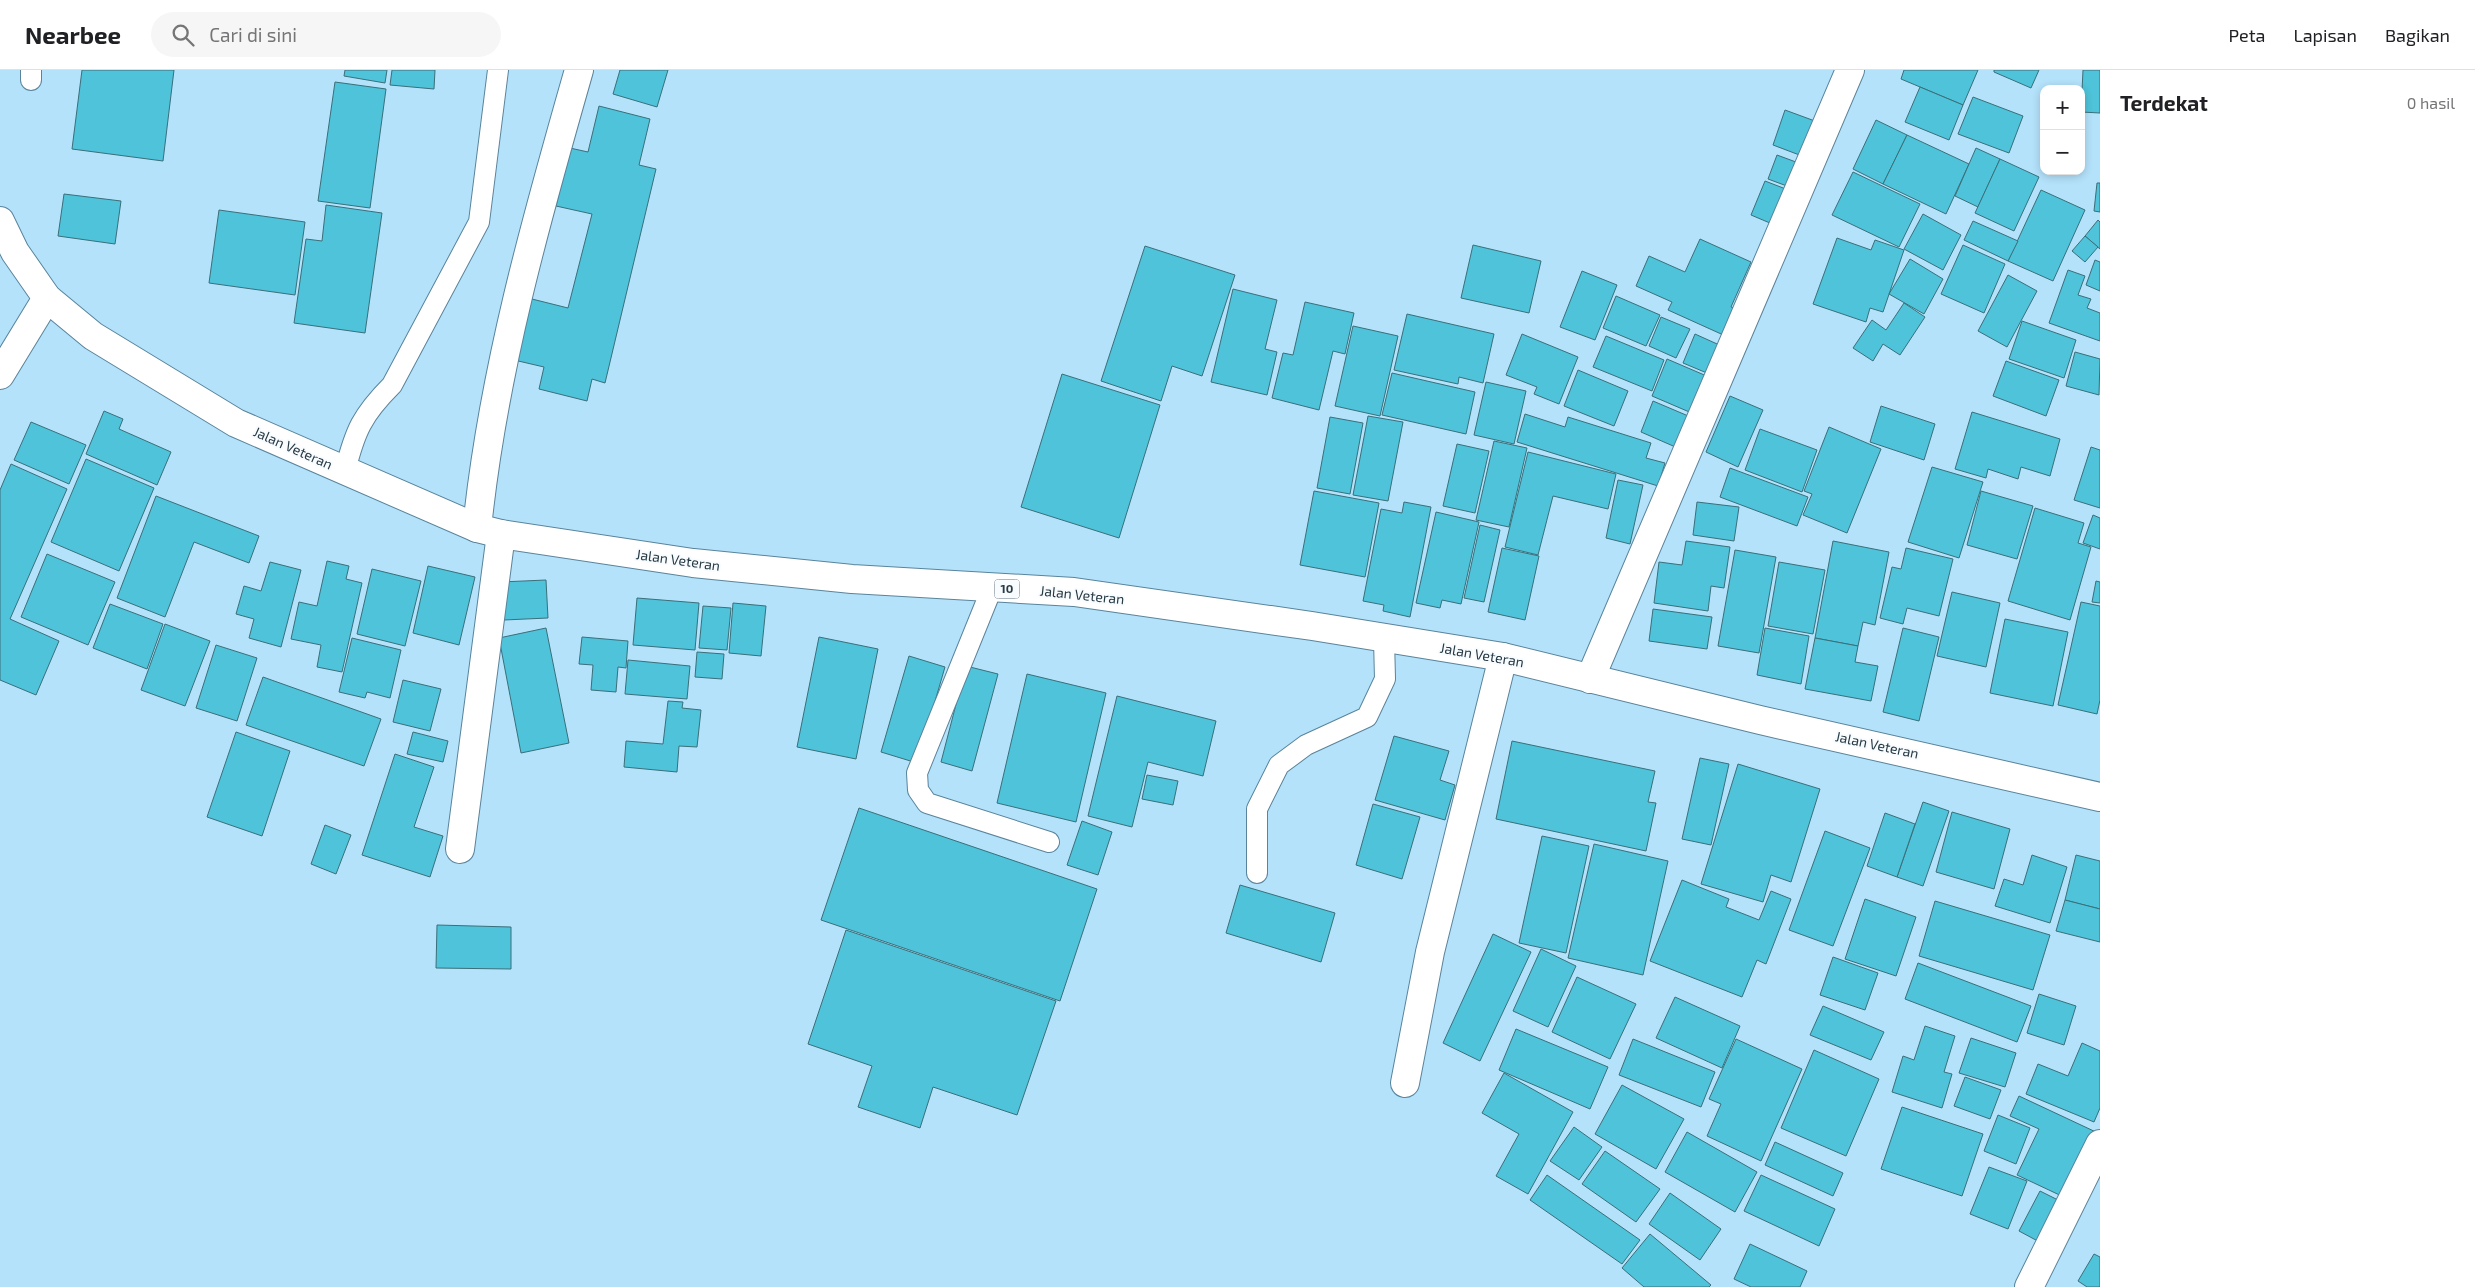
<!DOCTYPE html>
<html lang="id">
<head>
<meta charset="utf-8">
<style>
	:root { --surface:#fff; --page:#f6f6f6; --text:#202124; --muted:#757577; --line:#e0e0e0 }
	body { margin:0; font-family:"Exo 2",sans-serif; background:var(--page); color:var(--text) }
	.controls { position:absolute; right:15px; top:15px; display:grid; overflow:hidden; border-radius:10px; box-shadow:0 2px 8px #0003 }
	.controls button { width:45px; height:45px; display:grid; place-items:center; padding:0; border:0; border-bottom:1px solid var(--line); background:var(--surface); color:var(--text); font:25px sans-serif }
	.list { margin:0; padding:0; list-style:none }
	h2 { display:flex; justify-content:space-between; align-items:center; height:65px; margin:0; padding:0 20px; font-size:21px }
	h2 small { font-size:16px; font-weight:400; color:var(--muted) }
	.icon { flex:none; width:28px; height:28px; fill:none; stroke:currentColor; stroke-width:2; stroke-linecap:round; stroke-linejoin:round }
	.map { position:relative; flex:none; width:2100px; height:1217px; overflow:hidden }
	header { display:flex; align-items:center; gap:30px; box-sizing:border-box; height:70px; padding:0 25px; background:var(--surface); border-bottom:1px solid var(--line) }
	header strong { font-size:24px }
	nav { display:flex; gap:28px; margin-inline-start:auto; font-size:18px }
	.search { width:350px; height:45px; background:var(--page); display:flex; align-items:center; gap:12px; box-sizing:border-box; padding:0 18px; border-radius:28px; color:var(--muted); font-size:19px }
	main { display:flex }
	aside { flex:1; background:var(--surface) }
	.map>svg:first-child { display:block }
	.building { fill:#4ec3d9; stroke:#3a6f7a }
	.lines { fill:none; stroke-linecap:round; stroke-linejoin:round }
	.lane-casing { stroke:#59849b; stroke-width:22 }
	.street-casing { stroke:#59849b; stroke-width:30 }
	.highway-casing { stroke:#59849b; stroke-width:30 }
	.lane { stroke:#fff; stroke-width:20 }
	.street { stroke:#fff; stroke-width:28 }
	.highway { stroke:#fff; stroke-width:28 }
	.labels { text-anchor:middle; stroke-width:4; stroke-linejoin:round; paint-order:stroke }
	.shield { fill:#f8fcff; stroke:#66747c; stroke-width:1 }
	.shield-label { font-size:12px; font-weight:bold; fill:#283a44 }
	.street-label { font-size:14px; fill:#283a44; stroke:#f8fcff }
</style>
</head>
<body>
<header>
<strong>Nearbee</strong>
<div class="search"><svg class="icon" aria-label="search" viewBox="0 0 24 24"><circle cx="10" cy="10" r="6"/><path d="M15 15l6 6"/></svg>Cari di sini</div>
<nav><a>Peta</a><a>Lapisan</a><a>Bagikan</a></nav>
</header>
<main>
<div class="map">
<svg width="2100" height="1217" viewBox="0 0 2100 1217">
	<rect width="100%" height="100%" fill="#b4e2fb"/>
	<g class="building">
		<polygon points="82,0 174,0 163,91 72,79"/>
		<polygon points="345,0 387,0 385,13 344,6"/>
		<polygon points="392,0 435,0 434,19 390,15"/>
		<polygon points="620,0 668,0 657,37 613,24"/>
		<polygon points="1904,0 1978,0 1963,35 1901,9"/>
		<polygon points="1994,0 2039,0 2031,18 1994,2"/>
		<polygon points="2083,0 2100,0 2100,43 2081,42"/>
		<polygon points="335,12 386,19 370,138 318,131"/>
		<polygon points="1920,17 1963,35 1949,70 1905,52"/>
		<polygon points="1973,27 2023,46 2009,83 1958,64"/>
		<polygon points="599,36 650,49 639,95 656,99 605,313 592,309 587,331 539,319 544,297 514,290 528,228 568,238 592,144 556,136 570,78 588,82"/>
		<polygon points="1785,40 1823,54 1810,89 1773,75"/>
		<polygon points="1876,50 1907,65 1883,114 1853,99"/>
		<polygon points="1907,65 1969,94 1946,144 1883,114"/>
		<polygon points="1976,78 2000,89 1978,137 1955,126"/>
		<polygon points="1777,85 1804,95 1795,119 1768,109"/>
		<polygon points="2000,89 2039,107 2014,161 1975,143"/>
		<polygon points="1853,102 1920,134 1899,177 1832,145"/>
		<polygon points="1765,111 1791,121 1777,156 1751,145"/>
		<polygon points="2097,113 2100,113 2100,142 2094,141"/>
		<polygon points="2041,120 2085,140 2053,211 2008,191"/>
		<polygon points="64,124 121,131 115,174 58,166"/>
		<polygon points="326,135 382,143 365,263 294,253 306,169 322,171"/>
		<polygon points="219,140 305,152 295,225 209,213"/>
		<polygon points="1923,144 1961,165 1943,200 1904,179"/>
		<polygon points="2098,150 2100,152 2100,179 2085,166"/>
		<polygon points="1973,151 2018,171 2008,191 1964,170"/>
		<polygon points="2085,166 2098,177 2085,192 2072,181"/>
		<polygon points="1837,168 1871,180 1875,170 1904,180 1883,242 1870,238 1866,252 1813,234"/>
		<polygon points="1700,169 1751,192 1731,237 1742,241 1730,268 1668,240 1672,232 1636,216 1649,186 1685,202"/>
		<polygon points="1473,175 1541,191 1529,243 1461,228"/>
		<polygon points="1963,175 2005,194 1984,243 1941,224"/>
		<polygon points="1145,176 1235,205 1202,306 1172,296 1161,331 1101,311"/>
		<polygon points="1910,189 1943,209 1924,244 1889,224"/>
		<polygon points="2095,190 2100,192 2100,221 2086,215"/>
		<polygon points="2068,200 2085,206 2078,225 2091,229 2087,238 2100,243 2100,271 2049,253"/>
		<polygon points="1582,201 1617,215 1595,270 1560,257"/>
		<polygon points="2008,205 2037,221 2007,277 1978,261"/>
		<polygon points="1233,219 1277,230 1265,279 1277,282 1267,325 1211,312"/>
		<polygon points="1616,226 1660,245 1646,276 1603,258"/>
		<polygon points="1305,232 1354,243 1345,284 1333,281 1319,340 1272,328 1283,283 1293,285"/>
		<polygon points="1904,233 1925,247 1900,285 1883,274 1873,291 1853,278 1872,250 1886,260"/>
		<polygon points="1407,244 1494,264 1483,313 1459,307 1458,314 1394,300"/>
		<polygon points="1661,247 1690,259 1676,288 1649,276"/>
		<polygon points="2022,251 2076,270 2064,308 2009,289"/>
		<polygon points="1353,256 1398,266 1380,346 1335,336"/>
		<polygon points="1522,264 1578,287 1559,334 1534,324 1537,317 1506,305"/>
		<polygon points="1695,264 1726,278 1714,306 1683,293"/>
		<polygon points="1606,266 1664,290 1652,321 1593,297"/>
		<polygon points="2075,282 2100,289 2099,325 2066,316"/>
		<polygon points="1667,289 1709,307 1694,344 1652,326"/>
		<polygon points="2006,291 2059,310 2046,346 1993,326"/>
		<polygon points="1578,300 1628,321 1614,356 1564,336"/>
		<polygon points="1392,303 1475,322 1466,364 1382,345"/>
		<polygon points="1062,304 1160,335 1119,468 1021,437"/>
		<polygon points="1486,312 1526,321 1514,374 1474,365"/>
		<polygon points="1730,326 1763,340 1738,397 1706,382"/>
		<polygon points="1653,331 1693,348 1680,379 1641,362"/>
		<polygon points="1881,336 1935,354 1924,390 1870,372"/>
		<polygon points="104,341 123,349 119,359 171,382 157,415 86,384"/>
		<polygon points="1972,342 2060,369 2050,406 2021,397 2018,409 1988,399 1986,408 1955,399"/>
		<polygon points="1525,344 1565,357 1568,347 1651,373 1646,388 1665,393 1658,416 1517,372"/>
		<polygon points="1368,346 1403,352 1388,431 1353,425"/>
		<polygon points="1330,347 1363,353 1350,424 1317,418"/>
		<polygon points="31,352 86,375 69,414 14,390"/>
		<polygon points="1829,357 1881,379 1847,463 1803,445 1812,424 1804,421"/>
		<polygon points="1760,359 1817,380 1802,422 1745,400"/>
		<polygon points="1494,371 1527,378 1509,457 1476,450"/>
		<polygon points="1457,374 1489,381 1475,443 1443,436"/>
		<polygon points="2091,377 2100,380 2100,438 2074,430"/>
		<polygon points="1528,382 1616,404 1608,439 1553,426 1538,485 1505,477"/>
		<polygon points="86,389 154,418 119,501 51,472"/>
		<polygon points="11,394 67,419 10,549 59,571 36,625 0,610 0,420"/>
		<polygon points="1932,397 1983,412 1959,488 1908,472"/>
		<polygon points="1730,398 1808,427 1797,456 1720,427"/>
		<polygon points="1618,410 1643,415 1630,474 1606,468"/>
		<polygon points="1314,421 1379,433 1365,507 1300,495"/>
		<polygon points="1981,421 2033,436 2017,489 1967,475"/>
		<polygon points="156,426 259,466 249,493 194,472 165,547 117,528"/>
		<polygon points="1404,432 1431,437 1410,547 1383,541 1384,535 1363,531 1381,439 1402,443"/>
		<polygon points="1697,432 1739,437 1734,471 1693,465"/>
		<polygon points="2035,438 2084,453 2078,473 2091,477 2070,550 2008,531"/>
		<polygon points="1436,442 1479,452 1461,534 1442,530 1440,538 1416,533"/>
		<polygon points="2093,445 2100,448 2100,479 2083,473"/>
		<polygon points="1480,455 1500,460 1484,532 1464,528"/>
		<polygon points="1686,471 1730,477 1724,518 1711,516 1708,541 1654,533 1659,492 1682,495"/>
		<polygon points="1833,471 1889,482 1875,555 1863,552 1858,576 1815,568"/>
		<polygon points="1502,478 1539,486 1525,550 1488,542"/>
		<polygon points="1906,478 1953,489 1939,546 1907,538 1903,554 1880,548 1892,497 1901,499"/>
		<polygon points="1735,480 1776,487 1759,583 1718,576"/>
		<polygon points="47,484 115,512 88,575 21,547"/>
		<polygon points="327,491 349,496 346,509 362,513 342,602 317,597 321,575 291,569 299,532 317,536"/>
		<polygon points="270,492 301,500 281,577 249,568 254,549 236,544 244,516 261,521"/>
		<polygon points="1779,492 1825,500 1813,564 1768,556"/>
		<polygon points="428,496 475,507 459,575 413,563"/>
		<polygon points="372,499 421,511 405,576 357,564"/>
		<polygon points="546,510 548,548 504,550 501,512"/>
		<polygon points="2096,511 2100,512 2100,533 2092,532"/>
		<polygon points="1952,522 2000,533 1986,597 1937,586"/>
		<polygon points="637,528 699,533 695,580 633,575"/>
		<polygon points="2081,532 2100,536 2100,630 2097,644 2058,635"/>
		<polygon points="733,533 766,536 761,586 729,583"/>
		<polygon points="110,534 163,554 147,599 93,578"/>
		<polygon points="703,536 731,538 727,580 699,578"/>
		<polygon points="1653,539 1712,547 1707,579 1649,571"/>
		<polygon points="2005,549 2068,562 2053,636 1990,623"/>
		<polygon points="165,554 210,571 185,636 141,620"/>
		<polygon points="546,558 569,673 521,683 499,568"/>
		<polygon points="1765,558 1809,566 1801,614 1757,605"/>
		<polygon points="1903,558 1939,567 1919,651 1883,642"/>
		<polygon points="582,567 628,571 626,598 618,597 616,622 591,620 593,595 579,594"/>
		<polygon points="819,567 878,579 856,689 797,677"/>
		<polygon points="352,568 401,580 390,628 367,622 365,628 339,622"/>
		<polygon points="1815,568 1858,576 1855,592 1878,596 1871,631 1805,619"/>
		<polygon points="216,575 257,588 237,651 196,638"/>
		<polygon points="697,582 724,584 722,609 695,607"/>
		<polygon points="909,586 945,597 917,693 881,682"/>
		<polygon points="628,590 690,596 687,629 625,624"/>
		<polygon points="966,596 998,604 972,701 941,692"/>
		<polygon points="1027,604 1106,623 1076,752 997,733"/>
		<polygon points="263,607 381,649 364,696 246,655"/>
		<polygon points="403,610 441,619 430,661 393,652"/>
		<polygon points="1117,626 1216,651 1203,706 1148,692 1132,757 1088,746"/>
		<polygon points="668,631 683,632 682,638 701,640 697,677 679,676 677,702 624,697 626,671 663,674"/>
		<polygon points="236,662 290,681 262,766 207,747"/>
		<polygon points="413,662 448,671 443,692 407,684"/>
		<polygon points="1394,666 1449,681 1440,710 1455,715 1445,750 1375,730"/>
		<polygon points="1512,671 1655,701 1648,732 1656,733 1646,781 1496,749"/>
		<polygon points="395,684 434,697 414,757 443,766 430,807 362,785"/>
		<polygon points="1700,688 1729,694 1711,775 1682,769"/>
		<polygon points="1738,694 1820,719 1791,812 1771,805 1763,832 1701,814"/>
		<polygon points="1147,705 1178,711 1173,735 1142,729"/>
		<polygon points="1923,732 1949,741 1923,816 1897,807"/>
		<polygon points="1373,734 1420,747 1402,809 1356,795"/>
		<polygon points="859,738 1097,819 1060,931 821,850"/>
		<polygon points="1952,742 2010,759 1994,819 1936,802"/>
		<polygon points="1885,743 1915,754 1897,807 1867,796"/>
		<polygon points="1082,751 1112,762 1098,805 1067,795"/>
		<polygon points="325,755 351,765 336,804 311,794"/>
		<polygon points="1825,761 1870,778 1833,876 1789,860"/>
		<polygon points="1542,766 1589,776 1566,883 1519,873"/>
		<polygon points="1594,774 1668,791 1643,905 1568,888"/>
		<polygon points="2032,785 2067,797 2050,853 1995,836 2004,809 2023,815"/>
		<polygon points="2076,785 2100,791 2100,839 2065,830"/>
		<polygon points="1682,810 1729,829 1726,837 1759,850 1771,821 1791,829 1766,894 1757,890 1742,927 1650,891"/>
		<polygon points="1240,815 1335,843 1321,892 1226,863"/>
		<polygon points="1865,829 1916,847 1896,906 1845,889"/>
		<polygon points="2065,830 2100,839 2100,872 2056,861"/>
		<polygon points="1935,831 2050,865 2033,920 1919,886"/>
		<polygon points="437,855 511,857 511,899 436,898"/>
		<polygon points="846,860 1056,931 1017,1045 933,1017 920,1058 858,1037 872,996 808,974"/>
		<polygon points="1493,864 1531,882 1480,991 1443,973"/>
		<polygon points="1541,879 1576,896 1548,957 1513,941"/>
		<polygon points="1833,887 1878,903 1865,940 1820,925"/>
		<polygon points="1918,893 2031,936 2017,972 1905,929"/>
		<polygon points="1577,907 1636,934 1610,989 1552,962"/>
		<polygon points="2039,924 2076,936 2064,975 2027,963"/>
		<polygon points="1675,927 1740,956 1722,998 1656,968"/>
		<polygon points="1823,936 1884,962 1871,990 1810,965"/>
		<polygon points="1925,956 1955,966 1944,1002 1952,1004 1942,1038 1892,1022 1903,986 1914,990"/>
		<polygon points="1516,959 1608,997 1590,1039 1499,1000"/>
		<polygon points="1971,968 2016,983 2005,1017 1959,1003"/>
		<polygon points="1633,969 1715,1002 1701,1037 1619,1005"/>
		<polygon points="1736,969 1802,999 1761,1091 1707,1066 1721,1034 1709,1029"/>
		<polygon points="2082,973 2100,981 2100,1038 2094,1052 2026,1024 2038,994 2068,1006"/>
		<polygon points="1814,980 1879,1009 1846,1086 1781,1058"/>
		<polygon points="1504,1003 1573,1042 1528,1124 1496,1106 1519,1064 1482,1043"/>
		<polygon points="1965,1007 2001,1020 1990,1049 1954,1036"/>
		<polygon points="1622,1015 1684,1049 1656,1099 1595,1064"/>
		<polygon points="2019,1026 2098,1063 2068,1129 2017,1105 2039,1059 2010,1046"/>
		<polygon points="1902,1037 1983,1064 1962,1126 1881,1099"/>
		<polygon points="1998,1045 2030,1058 2016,1094 1984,1081"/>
		<polygon points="1574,1057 1602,1077 1579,1110 1550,1091"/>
		<polygon points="1687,1062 1757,1102 1735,1142 1665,1102"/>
		<polygon points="1775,1072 1843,1103 1833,1126 1765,1095"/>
		<polygon points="1605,1081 1660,1119 1636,1152 1582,1114"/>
		<polygon points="1989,1097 2027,1111 2008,1159 1970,1144"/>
		<polygon points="1547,1105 1640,1170 1622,1194 1530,1130"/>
		<polygon points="1761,1105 1835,1139 1819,1176 1744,1141"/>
		<polygon points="2040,1121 2068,1135 2047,1176 2019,1161"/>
		<polygon points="1670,1123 1721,1159 1700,1190 1649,1154"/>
		<polygon points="1650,1164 1711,1215 1709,1217 1644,1217 1622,1198"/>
		<polygon points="1750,1174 1807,1201 1800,1217 1751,1217 1734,1209"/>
		<polygon points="2094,1184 2100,1187 2100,1217 2087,1217 2078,1211"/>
	</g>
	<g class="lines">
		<defs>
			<g id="lane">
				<polyline points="31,10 31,0"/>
				<path d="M345 401C355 361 362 345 392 315L479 152 498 0"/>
				<polyline points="992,518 917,703 918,720 927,733 1049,772"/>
				<polyline points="1257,803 1257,739 1279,695 1306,675 1367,647 1385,609 1384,569"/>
			</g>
			<g id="street">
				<polyline points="0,305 47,228"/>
				<path d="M477 458C493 302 536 150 579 0"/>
				<polyline points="1590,609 1850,0"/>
				<polyline points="460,779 501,464"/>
				<polyline points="1405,1013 1430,882 1503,587"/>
				<polyline points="2029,1217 2100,1074"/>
			</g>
			<polyline id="highway" points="0,151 15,182 47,228 93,266 236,353 477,458 501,464 693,493 852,509 1074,522 1312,556 1503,587 1760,650 2100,727"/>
		</defs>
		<use href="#lane" class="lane-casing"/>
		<use href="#street" class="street-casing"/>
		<use href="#highway" class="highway-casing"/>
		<use href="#lane" class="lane"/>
		<use href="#street" class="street"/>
		<use href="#highway" class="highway"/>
	</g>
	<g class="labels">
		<rect class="shield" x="994.5" y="509.5" width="25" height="19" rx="4"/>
		<g class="shield-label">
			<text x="1007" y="523">10</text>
		</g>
		<g class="street-label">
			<text transform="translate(293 378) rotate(24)" y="5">Jalan Veteran</text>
			<text transform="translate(678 490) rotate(8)" y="5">Jalan Veteran</text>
			<text transform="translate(1082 525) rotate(6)" y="5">Jalan Veteran</text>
			<text transform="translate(1482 585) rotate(10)" y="5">Jalan Veteran</text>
			<text transform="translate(1877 675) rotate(12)" y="5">Jalan Veteran</text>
		</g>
	</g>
</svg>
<div class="controls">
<button>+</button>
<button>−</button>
</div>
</div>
<aside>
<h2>Terdekat<small>0 hasil</small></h2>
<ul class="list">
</ul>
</aside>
</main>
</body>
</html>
